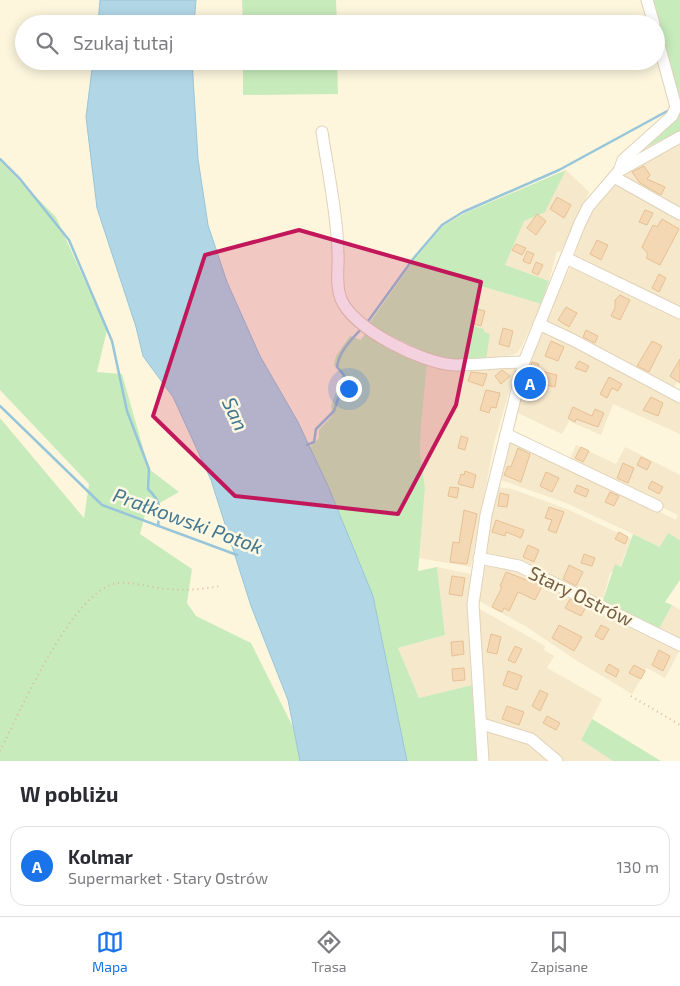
<!DOCTYPE html>
<html lang="pl">
<head>
<meta charset="utf-8">
<style>
	:root { --surface:#fff; --page:#f7f7f7; --text:#2b2b33; --muted:#7c7c81; --line:#e1e1e2; --accent:#1a73e8 }
	body { margin:0; font-family:"Exo 2",sans-serif; background:var(--page); color:var(--text) }
	.you { position:absolute; left:348px; top:388px; width:18px; height:18px; margin:-12px; border:4px solid #fff; border-radius:50%; background:#1a73e8; box-shadow:0 0 0 8px #1a73e833 }
	.badge { display:grid; place-items:center; width:32px; height:32px; border-radius:50%; background:var(--accent); color:#fff; font-size:16px; font-weight:700 }
	.pin { position:absolute; translate:-50% -50%; border:2px solid #fff; box-shadow:0 1px 5px #0006 }
	.list { margin:0; padding:0; list-style:none }
	h2 { display:flex; justify-content:space-between; align-items:center; height:65px; margin:0; padding:0 20px; font-size:21px }
	h2 small { font-size:16px; font-weight:400; color:var(--muted) }
	.list li { display:grid; grid-template-columns:32px 1fr auto; gap:15px; align-items:center; box-sizing:border-box; height:80px; margin:0 10px 10px; padding:0 10px; border:1px solid var(--line); border-radius:15px }
	.list b { display:block; font-size:19px; white-space:nowrap }
	.list p { margin:0; font-size:16px; white-space:nowrap; color:var(--muted) }
	.list em { font-size:16px; font-style:normal; color:var(--muted) }
	.icon { flex:none; width:28px; height:28px; fill:none; stroke:currentColor; stroke-width:2; stroke-linecap:round; stroke-linejoin:round }
	.map { position:relative; flex:none; width:680px; height:761px; overflow:hidden }
	.search { position:absolute; background:var(--surface); box-shadow:0 2px 12px #0003; left:15px; right:15px; top:15px; height:55px; display:flex; align-items:center; gap:12px; box-sizing:border-box; padding:0 18px; border-radius:28px; color:var(--muted); font-size:19px }
	.sheet { height:155px; background:var(--surface) }
	nav { display:flex; justify-content:space-around; align-items:center; box-sizing:border-box; height:70px; border-top:1px solid var(--line); background:var(--surface); font-size:14px; color:var(--muted) }
	nav a { display:grid; justify-items:center; gap:2px }
	nav .on { color:var(--accent) }
	.map>svg:first-child { display:block }
	.residential { fill:#f5e8cb }
	.commercial { fill:#ffe5d0 }
	.green { fill:#c8ebbc }
	.water { fill:#b1d7e7; stroke:#97c5d9 }
	.lines { fill:none; stroke-linecap:round; stroke-linejoin:round }
	.stream { stroke:#97c5d9; stroke-width:2.5 }
	.building { fill:#f4d7b3; stroke:#e7c093 }
	.minor-casing { stroke:#e1d2b9; stroke-width:13 }
	.path { stroke:#d8ba97; stroke-width:2; stroke-dasharray:1 4; stroke-linecap:butt }
	.minor { stroke:#fff; stroke-width:11 }
	.marked { fill:#c2185b; fill-opacity:0.2; stroke:#c2185b; stroke-width:4; stroke-linejoin:round }
	.labels { text-anchor:middle; stroke-width:5; stroke-linejoin:round; paint-order:stroke }
	.street-label { font-size:19px; fill:#735d45; stroke:#fff9e4 }
	.water-label { font-size:20px; font-style:italic; fill:#417790; stroke:#fff9e4 }
</style>
</head>
<body>
<div class="map">
<svg width="680" height="761" viewBox="0 0 680 761">
	<rect width="100%" height="100%" fill="#fdf6dd"/>
	<g class="residential">
		<polygon points="680,145 680,212 629,183 623,175 639,162 663,154"/>
		<polygon points="566,170 589,192 561,252 557,251 549,281 505,265 524,221 545,211"/>
		<polygon points="618,182 680,217 680,311 574,257 588,216"/>
		<polygon points="571,266 680,315 680,378 672,390 544,322"/>
		<polygon points="481,286 541,304 521,348 516,354 486,359 484,329 470,325"/>
		<polygon points="545,330 680,399 680,434 613,404 601,435 569,421 562,434 518,413 523,392 541,395 542,390 556,389 530,360 541,331"/>
		<polygon points="427,363 516,368 494,443 471,567 419,558 425,488 420,454 421,426"/>
		<polygon points="511,441 581,472 676,520 678,515 569,461 576,445 616,464 625,447 680,475 680,540 668,533 661,547 566,503 498,479"/>
		<polygon points="496,487 512,489 567,509 631,539 620,567 610,573 602,603 483,553"/>
		<polygon points="484,563 515,567 680,650 665,678 647,668 632,694 574,659 527,627 479,601"/>
		<polygon points="437,567 471,574 467,603 472,685 419,698 398,648 445,635"/>
		<polygon points="672,605 680,610 680,643 658,631"/>
		<polygon points="478,608 545,646 544,650 554,656 547,668 602,699 581,740 613,761 561,761 487,721"/>
		<polygon points="488,729 527,741 552,761 487,761"/>
	</g>
	<polygon class="commercial" points="530,360 540,363 539,369 559,374 556,389 539,391 523,387"/>
	<g class="green">
		<polygon points="242,0 336,0 337,24 243,24"/>
		<polygon points="652,0 680,0 680,99 678,97"/>
		<polygon points="243,61 337,61 338,94 243,95"/>
		<polygon points="680,112 680,131 639,151"/>
		<polygon points="0,161 56,217 107,330 97,372 122,374 149,469 179,492 146,511 140,534 192,569 187,603 196,616 251,643 293,727 300,761 0,761 0,418 84,518 89,484 0,390"/>
		<polygon points="566,170 545,212 524,221 505,265 549,281 541,304 481,286 470,325 484,329 484,332 490,334 486,359 455,359 431,355 368,325 414,260 443,226 465,213"/>
		<polygon points="366,332 427,363 421,426 420,454 425,488 418,571 437,567 445,635 398,648 419,698 472,685 477,761 407,761 373,596 328,486 310,447 319,438 319,430 332,416 331,406 342,375 334,365 336,356 350,336 361,340"/>
		<polygon points="668,533 680,540 680,580 665,602 672,605 658,631 602,603 615,564 621,567 633,534 660,547"/>
		<polygon points="592,719 661,761 613,761 581,740"/>
	</g>
	<g class="water">
		<polygon points="100,0 196,0 194,24 98,24"/>
		<polygon points="93,61 192,61 198,159 208,225 227,282 260,356 298,422 328,486 373,596 407,761 300,761 288,700 251,606 211,480 173,397 143,356 136,327 97,208 86,117"/>
	</g>
	<g class="lines">
		<g class="stream">
			<path d="M0 159 20 179 69 240 112 341 127 411 149 469 148 489C162 503 160 507 158 526"/>
			<polyline points="366,324 413,259 442,225 463,212 559,170 671,109"/>
			<polyline points="0,406 102,505 237,555"/>
			<path d="M307 445 314 442 316 429 334 411 339 396 347 386 344 375 337 367C339 351 352 339 362 328"/>
		</g>
	</g>
	<g class="building">
		<polygon points="644,166 650,175 647,179 665,187 661,195 640,183 632,172"/>
		<polygon points="557,197 571,205 564,218 550,209"/>
		<polygon points="645,210 653,213 647,225 639,222"/>
		<polygon points="537,214 546,221 536,235 527,228"/>
		<polygon points="662,219 679,229 660,265 646,258 648,254 642,247 653,225 657,227"/>
		<polygon points="597,240 608,245 601,260 590,254"/>
		<polygon points="516,244 526,248 522,255 512,250"/>
		<polygon points="527,251 534,254 530,264 523,261"/>
		<polygon points="536,262 543,265 538,275 532,272"/>
		<polygon points="659,274 666,278 659,292 652,288"/>
		<polygon points="620,295 630,300 620,320 611,316 615,308 615,300"/>
		<polygon points="566,307 577,313 569,327 558,320"/>
		<polygon points="477,309 485,311 481,326 474,324"/>
		<polygon points="503,328 513,331 509,347 499,344"/>
		<polygon points="586,330 598,336 595,343 583,337"/>
		<polygon points="551,341 564,347 558,361 545,356"/>
		<polygon points="652,341 662,346 649,372 637,366"/>
		<polygon points="680,359 680,383 670,376"/>
		<polygon points="579,361 589,366 586,372 575,368"/>
		<polygon points="532,362 539,364 537,370 557,375 555,387 535,382 533,388 526,387"/>
		<polygon points="502,370 510,376 501,384 495,376"/>
		<polygon points="471,372 487,374 483,386 468,381"/>
		<polygon points="609,377 622,384 618,391 612,388 607,398 600,394"/>
		<polygon points="486,390 500,393 496,408 491,407 489,413 480,410"/>
		<polygon points="651,397 663,403 658,416 643,410"/>
		<polygon points="573,407 592,416 595,409 604,413 598,427 576,419 575,422 568,418"/>
		<polygon points="461,436 468,438 465,450 458,448"/>
		<polygon points="581,447 589,451 583,462 575,458"/>
		<polygon points="518,448 530,454 521,482 504,475 508,466 511,467"/>
		<polygon points="641,457 651,462 647,470 637,465"/>
		<polygon points="623,463 634,468 628,483 617,478"/>
		<polygon points="465,471 476,475 473,488 458,484 461,474 464,475"/>
		<polygon points="546,472 559,478 552,492 540,486"/>
		<polygon points="652,481 663,487 659,494 648,488"/>
		<polygon points="577,485 589,490 586,497 574,492"/>
		<polygon points="450,487 459,488 457,498 448,496"/>
		<polygon points="610,492 619,496 614,506 605,502"/>
		<polygon points="500,493 509,495 507,507 498,506"/>
		<polygon points="549,507 564,512 556,533 548,530 552,520 545,518"/>
		<polygon points="464,510 477,514 467,564 450,562 453,542 459,543"/>
		<polygon points="496,520 524,530 521,538 506,532 505,536 492,532"/>
		<polygon points="619,532 628,537 625,544 615,539"/>
		<polygon points="528,545 539,550 534,562 523,557"/>
		<polygon points="584,554 595,558 592,566 581,563"/>
		<polygon points="569,565 583,572 576,586 563,579"/>
		<polygon points="506,572 542,586 535,600 518,592 509,611 504,608 502,612 492,607 502,587 500,586"/>
		<polygon points="452,576 465,578 462,596 449,594"/>
		<polygon points="570,599 586,607 581,616 565,608"/>
		<polygon points="559,625 582,637 574,651 552,638"/>
		<polygon points="601,625 609,629 603,640 595,636"/>
		<polygon points="491,634 501,637 497,654 487,652"/>
		<polygon points="463,641 464,654 452,656 451,642"/>
		<polygon points="515,646 522,649 515,663 508,660"/>
		<polygon points="659,650 670,656 663,671 652,665"/>
		<polygon points="609,664 619,670 616,677 605,671"/>
		<polygon points="634,665 645,671 641,679 629,673"/>
		<polygon points="464,668 465,680 453,681 452,669"/>
		<polygon points="508,671 522,676 517,690 503,685"/>
		<polygon points="540,690 548,694 540,711 532,706"/>
		<polygon points="507,706 524,712 519,725 502,719"/>
		<polygon points="547,716 560,723 556,730 543,723"/>
	</g>
	<g class="lines">
		<defs>
			<g id="minor">
				<polyline points="647,0 654,24"/>
				<path d="M322 132C328 172 337 213 338 253 339 268 335 284 341 299 353 329 423 364 456 365 478 365 501 362 524 362"/>
				<polyline points="619,171 680,137"/>
				<polyline points="614,177 680,214"/>
				<polyline points="566,258 680,313"/>
				<polyline points="539,324 573,340 680,397"/>
				<polyline points="506,434 657,506"/>
				<polyline points="479,558 519,566 680,645"/>
				<polyline points="482,724 531,739 557,761"/>
				<polyline points="483,761 473,604 486,515 524,362 580,223 588,207 619,171 623,160 672,116 676,107 656,34"/>
			</g>
		</defs>
		<use href="#minor" class="minor-casing"/>
		<g class="path">
			<polyline points="631,696 680,725"/>
			<path d="M0 751C19 714 73 588 118 583 132 582 145 586 159 588 179 591 200 590 220 586"/>
		</g>
		<use href="#minor" class="minor"/>
	</g>
	<path class="marked" d="M299 230 481 282 456 405 398 514 235 496 153 416 205 255Z"/>
	<g class="labels">
		<g class="street-label">
			<text transform="translate(581 596) rotate(26)" y="7">Stary Ostrów</text>
		</g>
		<g class="water-label">
			<text transform="translate(235 414) rotate(65)" y="7">San</text>
			<text transform="translate(188 521) rotate(20)" y="7">Prałkowski Potok</text>
		</g>
	</g>
</svg>
<div class="you"></div>
<div class="pin badge" style="left:530px;top:383px">A</div>
<div class="search"><svg class="icon" aria-label="search" viewBox="0 0 24 24"><circle cx="10" cy="10" r="6"/><path d="M15 15l6 6"/></svg>Szukaj tutaj</div>
</div>
<section class="sheet">
<h2>W pobliżu<small></small></h2>
<ul class="list">
<li><span class="badge">A</span><div><b>Kolmar</b><p>Supermarket · Stary Ostrów</p></div><em>130 m</em></li>
</ul>
</section>
<nav>
<a class="on"><svg class="icon" aria-label="map" viewBox="0 0 24 24"><path d="M3 6l6-2 6 2 6-2v14l-6 2-6-2-6 2zM9 4v14M15 6v14"/></svg>Mapa</a>
<a><svg class="icon" aria-label="directions" viewBox="0 0 24 24"><path d="M12 3l9 9-9 9-9-9zM9 14v-3h6M13 9l2 2-2 2"/></svg>Trasa</a>
<a><svg class="icon" aria-label="saved" viewBox="0 0 24 24"><path d="M7 4h10v16l-5-4-5 4z"/></svg>Zapisane</a>
</nav>
</body>
</html>
